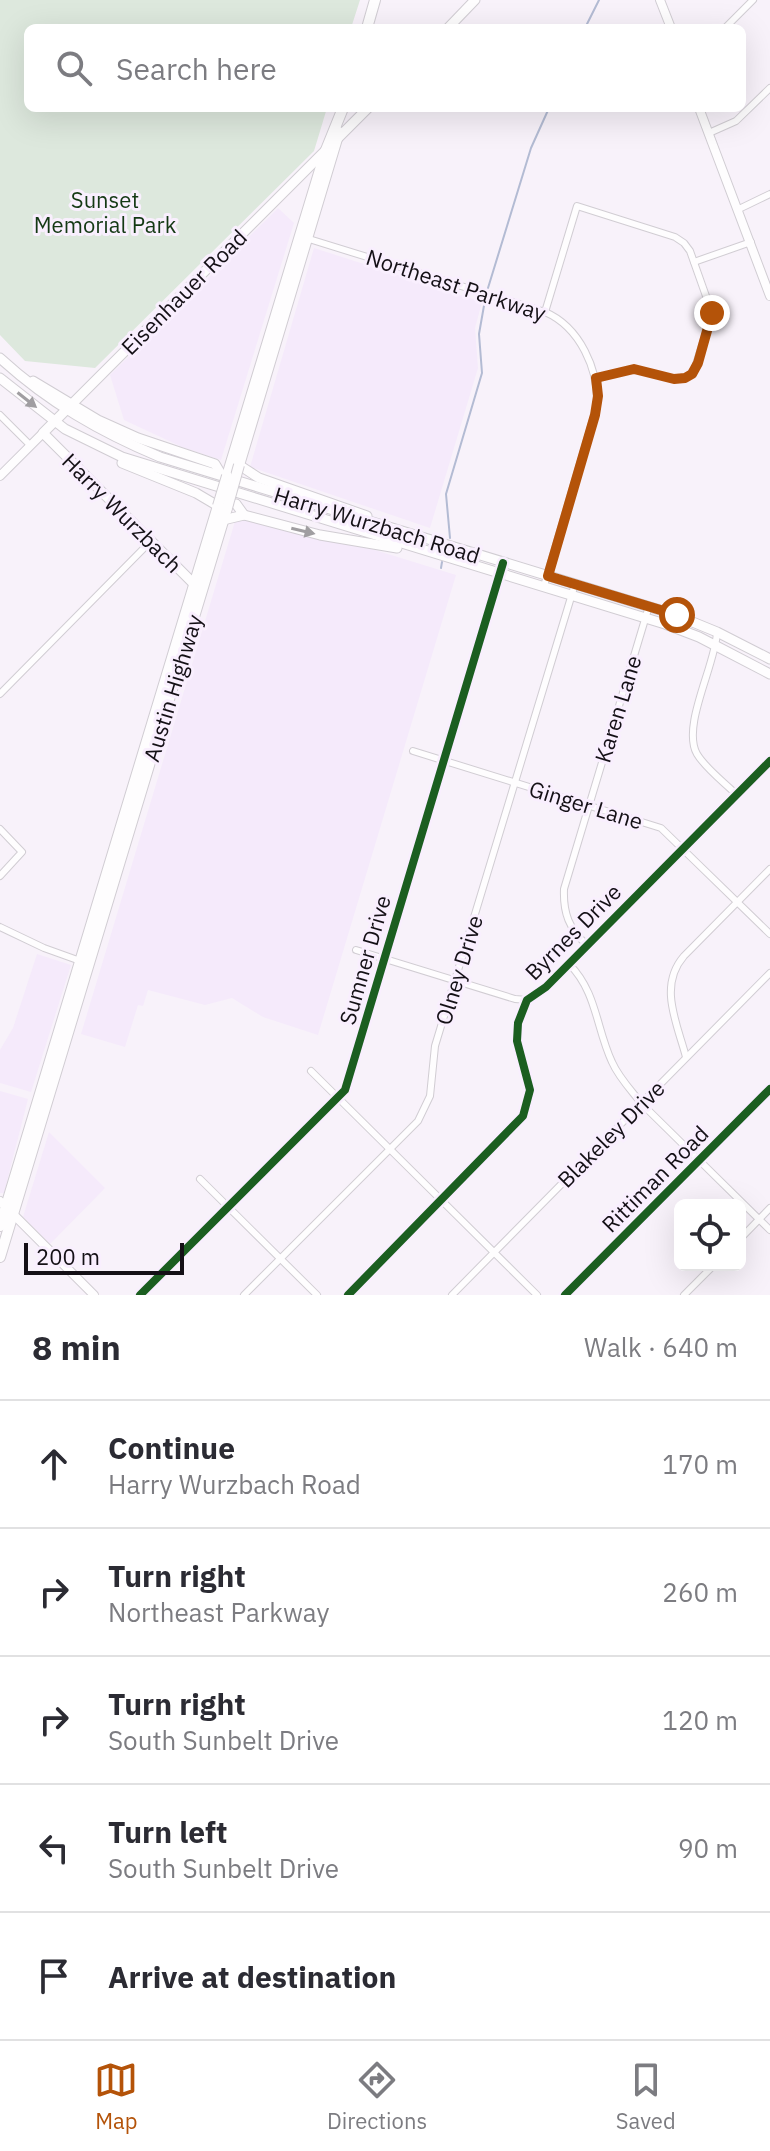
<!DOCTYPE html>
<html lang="en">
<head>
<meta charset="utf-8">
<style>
	:root { --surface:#fff; --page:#f2f2f3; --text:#2b2b33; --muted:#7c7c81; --line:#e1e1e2; --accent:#b45309 }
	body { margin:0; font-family:"IBM Plex Sans",sans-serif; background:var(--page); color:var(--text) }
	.controls { position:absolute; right:24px; bottom:24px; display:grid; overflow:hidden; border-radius:12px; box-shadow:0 8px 32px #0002 }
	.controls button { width:72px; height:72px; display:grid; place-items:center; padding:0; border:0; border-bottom:2px solid var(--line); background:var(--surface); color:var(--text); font:40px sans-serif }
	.scale { position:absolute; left:24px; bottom:20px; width:160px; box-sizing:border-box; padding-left:8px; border:4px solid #141016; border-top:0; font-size:22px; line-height:28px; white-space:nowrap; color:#141016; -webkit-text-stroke:6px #f9effe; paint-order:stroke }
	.stop { position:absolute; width:24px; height:24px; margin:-18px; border:6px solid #b45309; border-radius:50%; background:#fff }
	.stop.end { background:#b45309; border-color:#fff; box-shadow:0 2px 8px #0008 }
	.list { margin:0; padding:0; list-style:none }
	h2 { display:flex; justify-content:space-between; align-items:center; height:104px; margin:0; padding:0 32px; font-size:34px }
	h2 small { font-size:26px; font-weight:400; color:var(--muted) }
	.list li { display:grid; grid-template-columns:52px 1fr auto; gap:24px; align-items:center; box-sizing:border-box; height:128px; padding:0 32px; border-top:2px solid var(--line) }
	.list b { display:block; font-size:30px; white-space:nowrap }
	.list p { margin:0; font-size:26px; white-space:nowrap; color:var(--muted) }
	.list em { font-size:26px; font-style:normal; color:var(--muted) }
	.icon { flex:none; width:44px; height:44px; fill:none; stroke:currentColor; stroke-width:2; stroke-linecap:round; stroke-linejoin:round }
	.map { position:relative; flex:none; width:770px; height:1295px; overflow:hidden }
	.search { position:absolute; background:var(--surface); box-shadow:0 8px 32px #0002; left:24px; right:24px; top:24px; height:88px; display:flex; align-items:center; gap:20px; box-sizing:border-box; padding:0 28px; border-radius:12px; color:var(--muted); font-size:30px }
	.sheet { height:744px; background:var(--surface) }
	nav { display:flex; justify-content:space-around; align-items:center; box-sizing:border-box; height:112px; border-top:2px solid var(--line); background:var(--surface); font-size:22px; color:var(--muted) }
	nav a { display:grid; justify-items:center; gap:4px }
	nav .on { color:var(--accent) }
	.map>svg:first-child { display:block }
	.built { fill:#f5eafb }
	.green { fill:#dde8dd }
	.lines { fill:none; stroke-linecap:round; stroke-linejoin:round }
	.stream { stroke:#b3bbd3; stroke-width:2 }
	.minor-casing { stroke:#d1cdd3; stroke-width:8 }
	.tertiary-casing { stroke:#d1cdd3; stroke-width:10 }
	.secondary-casing { stroke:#d1cdd3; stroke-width:11 }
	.primary-casing { stroke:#d1cdd3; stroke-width:12 }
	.minor { stroke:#fefdfe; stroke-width:6 }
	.tertiary { stroke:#fefdfe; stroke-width:8 }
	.secondary { stroke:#fefdfe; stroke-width:9 }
	.primary { stroke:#fefdfe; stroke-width:10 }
	.primary-bridge-casing { stroke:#d1cdd3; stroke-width:12; stroke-linecap:butt }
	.primary-bridge { stroke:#fefdfe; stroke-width:10 }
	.cycleway-casing { stroke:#f9effe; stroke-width:13 }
	.cycleway { stroke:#1b5e20; stroke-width:8 }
	.oneway { fill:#a09ea1 }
	.route { stroke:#b45309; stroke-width:10 }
	.labels { text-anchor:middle; stroke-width:6; stroke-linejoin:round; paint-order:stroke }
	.park-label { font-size:22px; fill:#143914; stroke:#f9effe }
	.street-label { font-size:22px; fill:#141016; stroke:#f9effe }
</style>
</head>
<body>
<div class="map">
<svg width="770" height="1295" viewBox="0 0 770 1295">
	<rect width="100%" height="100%" fill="#f8f2fa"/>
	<g class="built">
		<polygon points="278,208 294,223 221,460 182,447 124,420 110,375"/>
		<polygon points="314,248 482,302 475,328 478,368 430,528 250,467"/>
		<polygon points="239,508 456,575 318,1035 263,1017 232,998 205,1005 148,990 143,1006 138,1005 125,1047 81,1034"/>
		<polygon points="37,954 71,965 31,1092 0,1083 0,1050 13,1028"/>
		<polygon points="0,1091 28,1099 4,1193 0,1193"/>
		<polygon points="49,1132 105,1188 50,1244 23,1217"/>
	</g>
	<polygon class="green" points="0,0 360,0 351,28 28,28 28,108 327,108 314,151 95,368 25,361 0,335"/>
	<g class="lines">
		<g class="stream">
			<polyline points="585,28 599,0"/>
			<polyline points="488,288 531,148 549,108"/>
			<polyline points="450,538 446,494 482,373 479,334 485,300"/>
			<polyline points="441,568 442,562"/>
		</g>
		<defs>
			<g id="minor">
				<polyline points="725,28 753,0"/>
				<polyline points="709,133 736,121 770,88"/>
				<polyline points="739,209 770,194"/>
				<path d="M309 239 545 312C580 327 599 370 597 406L544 586"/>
				<polyline points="694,262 751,242"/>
				<polyline points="545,312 577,206 675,237 684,243 690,251 712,313 694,371 685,378 674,379 634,369 596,378"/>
				<polyline points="0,415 30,445"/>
				<path d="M717 632C716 664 681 726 697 754 706 769 724 782 737 795"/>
				<polyline points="0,694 150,542"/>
				<polyline points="413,751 661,828 770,934"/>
				<polyline points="0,829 22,852 0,876"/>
				<polyline points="0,927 44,948 83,962"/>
				<path d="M587 945C569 929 563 913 564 889L649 606"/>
				<polyline points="356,950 515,999 527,1000"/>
				<path d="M569 964C597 992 596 1028 612 1062 619 1078 631 1090 642 1104L770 1230"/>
				<path d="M686 1057C677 1023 658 986 684 956L770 869"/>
				<polyline points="311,1071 537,1295"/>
				<polyline points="200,1179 317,1295"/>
				<polyline points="740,1239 770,1208"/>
				<polyline points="140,1295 345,1090 503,563"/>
				<polyline points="244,1295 418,1121 430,1096 435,1046 575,584"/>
				<polyline points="348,1295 523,1116 530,1090 517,1041 518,1023 527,1000 546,987 770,761"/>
				<polyline points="452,1295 770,973"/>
				<polyline points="684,1295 714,1265"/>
			</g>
			<g id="tertiary">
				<polyline points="660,0 671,28"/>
				<polyline points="699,108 770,296"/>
				<polyline points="0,476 43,433"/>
				<polyline points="0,1201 94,1295"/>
				<polyline points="565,1295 770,1089"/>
			</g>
			<g id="secondary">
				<polyline points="448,28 475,0"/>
				<polyline points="336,140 368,108"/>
				<path d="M0 358C48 402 100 432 160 457L673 614 717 632 770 659"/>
				<polyline points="0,378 65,429 122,457 665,624 699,637 770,674"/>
				<polyline points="33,381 98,420 138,438 215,464 221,474"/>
				<polyline points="122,463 196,493 218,506"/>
				<polyline points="239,465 259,478 367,516"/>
				<polyline points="236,504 244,515"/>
				<polyline points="223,520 244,515 320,535 397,548"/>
				<polyline points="199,589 43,433 326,150"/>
			</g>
			<g id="primary">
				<polyline points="367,28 375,0"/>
				<polyline points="239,465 339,132"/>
				<polyline points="227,476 326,150 343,108"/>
				<polyline points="0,1226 218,506"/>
				<polyline points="0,1257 227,508"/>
			</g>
		</defs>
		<use href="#minor" class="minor-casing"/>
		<use href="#tertiary" class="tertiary-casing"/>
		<use href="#secondary" class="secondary-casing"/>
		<use href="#primary" class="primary-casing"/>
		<use href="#minor" class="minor"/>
		<use href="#tertiary" class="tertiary"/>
		<use href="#secondary" class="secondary"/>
		<use href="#primary" class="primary"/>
		<defs>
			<g id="primary-bridge">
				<polyline points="218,506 227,476"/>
				<polyline points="227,508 239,465"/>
			</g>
		</defs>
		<use href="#primary-bridge" class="primary-bridge-casing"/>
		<use href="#primary-bridge" class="primary-bridge"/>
		<defs>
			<g id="cycleway">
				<polyline points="140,1295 345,1090 503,563"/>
				<polyline points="348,1295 523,1116 530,1090 517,1041 518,1023 527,1000 546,987 770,761"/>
				<polyline points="565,1295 770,1089"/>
			</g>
		</defs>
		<use href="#cycleway" class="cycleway-casing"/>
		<use href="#cycleway" class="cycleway"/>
	</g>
	<defs><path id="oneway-solid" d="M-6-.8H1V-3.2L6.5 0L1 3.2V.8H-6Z" transform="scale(2)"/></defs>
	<g class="oneway">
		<use href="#oneway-solid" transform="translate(27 400) rotate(38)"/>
		<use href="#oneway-solid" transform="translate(303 531) rotate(13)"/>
	</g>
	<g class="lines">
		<polyline class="route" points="677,615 548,576 595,415 598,396 596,378 634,369 674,379 685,378 692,374 698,363 712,313"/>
	</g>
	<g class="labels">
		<g class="park-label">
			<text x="105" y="208">Sunset<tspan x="105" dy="25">Memorial Park</tspan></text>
		</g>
		<g class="street-label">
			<text transform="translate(456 285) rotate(18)" y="8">Northeast Parkway</text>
			<text transform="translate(184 292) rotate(-45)" y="8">Eisenhauer Road</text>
			<text transform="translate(122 513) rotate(45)" y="8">Harry Wurzbach</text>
			<text transform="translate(377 525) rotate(17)" y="8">Harry Wurzbach Road</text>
			<text transform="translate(173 688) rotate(-73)" y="8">Austin Highway</text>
			<text transform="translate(618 709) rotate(-73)" y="8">Karen Lane</text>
			<text transform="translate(586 805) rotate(17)" y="8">Ginger Lane</text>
			<text transform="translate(573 932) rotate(-45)" y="8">Byrnes Drive</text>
			<text transform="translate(365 960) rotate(-74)" y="8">Sumner Drive</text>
			<text transform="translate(459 970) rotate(-73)" y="8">Olney Drive</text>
			<text transform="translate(611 1134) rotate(-45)" y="8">Blakeley Drive</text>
			<text transform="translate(655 1179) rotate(-45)" y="8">Rittiman Road</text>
		</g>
	</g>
</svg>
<div class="controls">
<button><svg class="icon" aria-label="locate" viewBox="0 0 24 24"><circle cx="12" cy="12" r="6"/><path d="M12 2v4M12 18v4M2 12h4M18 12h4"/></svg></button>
</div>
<div class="scale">200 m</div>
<div class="stop" style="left:677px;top:615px"></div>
<div class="stop end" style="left:712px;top:313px"></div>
<div class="search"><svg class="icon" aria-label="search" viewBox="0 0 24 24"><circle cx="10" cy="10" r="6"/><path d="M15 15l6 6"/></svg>Search here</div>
</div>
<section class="sheet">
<h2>8 min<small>Walk · 640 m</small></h2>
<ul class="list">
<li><svg class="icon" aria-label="ahead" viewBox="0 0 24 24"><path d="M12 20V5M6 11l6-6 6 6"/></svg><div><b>Continue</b><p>Harry Wurzbach Road</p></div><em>170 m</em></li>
<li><svg class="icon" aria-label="right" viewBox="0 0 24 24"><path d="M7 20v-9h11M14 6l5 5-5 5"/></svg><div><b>Turn right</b><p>Northeast Parkway</p></div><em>260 m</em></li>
<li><svg class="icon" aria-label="right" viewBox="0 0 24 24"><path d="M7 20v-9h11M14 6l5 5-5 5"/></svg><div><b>Turn right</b><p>South Sunbelt Drive</p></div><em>120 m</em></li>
<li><svg class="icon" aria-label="left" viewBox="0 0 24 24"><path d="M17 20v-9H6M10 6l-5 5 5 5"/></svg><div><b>Turn left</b><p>South Sunbelt Drive</p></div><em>90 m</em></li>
<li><svg class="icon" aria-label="arrive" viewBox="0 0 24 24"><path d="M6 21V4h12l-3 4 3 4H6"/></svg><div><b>Arrive at destination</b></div></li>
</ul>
</section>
<nav>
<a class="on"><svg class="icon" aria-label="map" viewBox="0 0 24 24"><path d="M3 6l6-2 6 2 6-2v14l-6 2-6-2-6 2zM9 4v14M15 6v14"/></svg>Map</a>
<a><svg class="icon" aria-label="directions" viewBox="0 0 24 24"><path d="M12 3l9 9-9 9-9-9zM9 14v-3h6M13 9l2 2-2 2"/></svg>Directions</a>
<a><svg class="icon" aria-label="saved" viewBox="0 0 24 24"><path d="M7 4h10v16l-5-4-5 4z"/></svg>Saved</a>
</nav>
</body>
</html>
